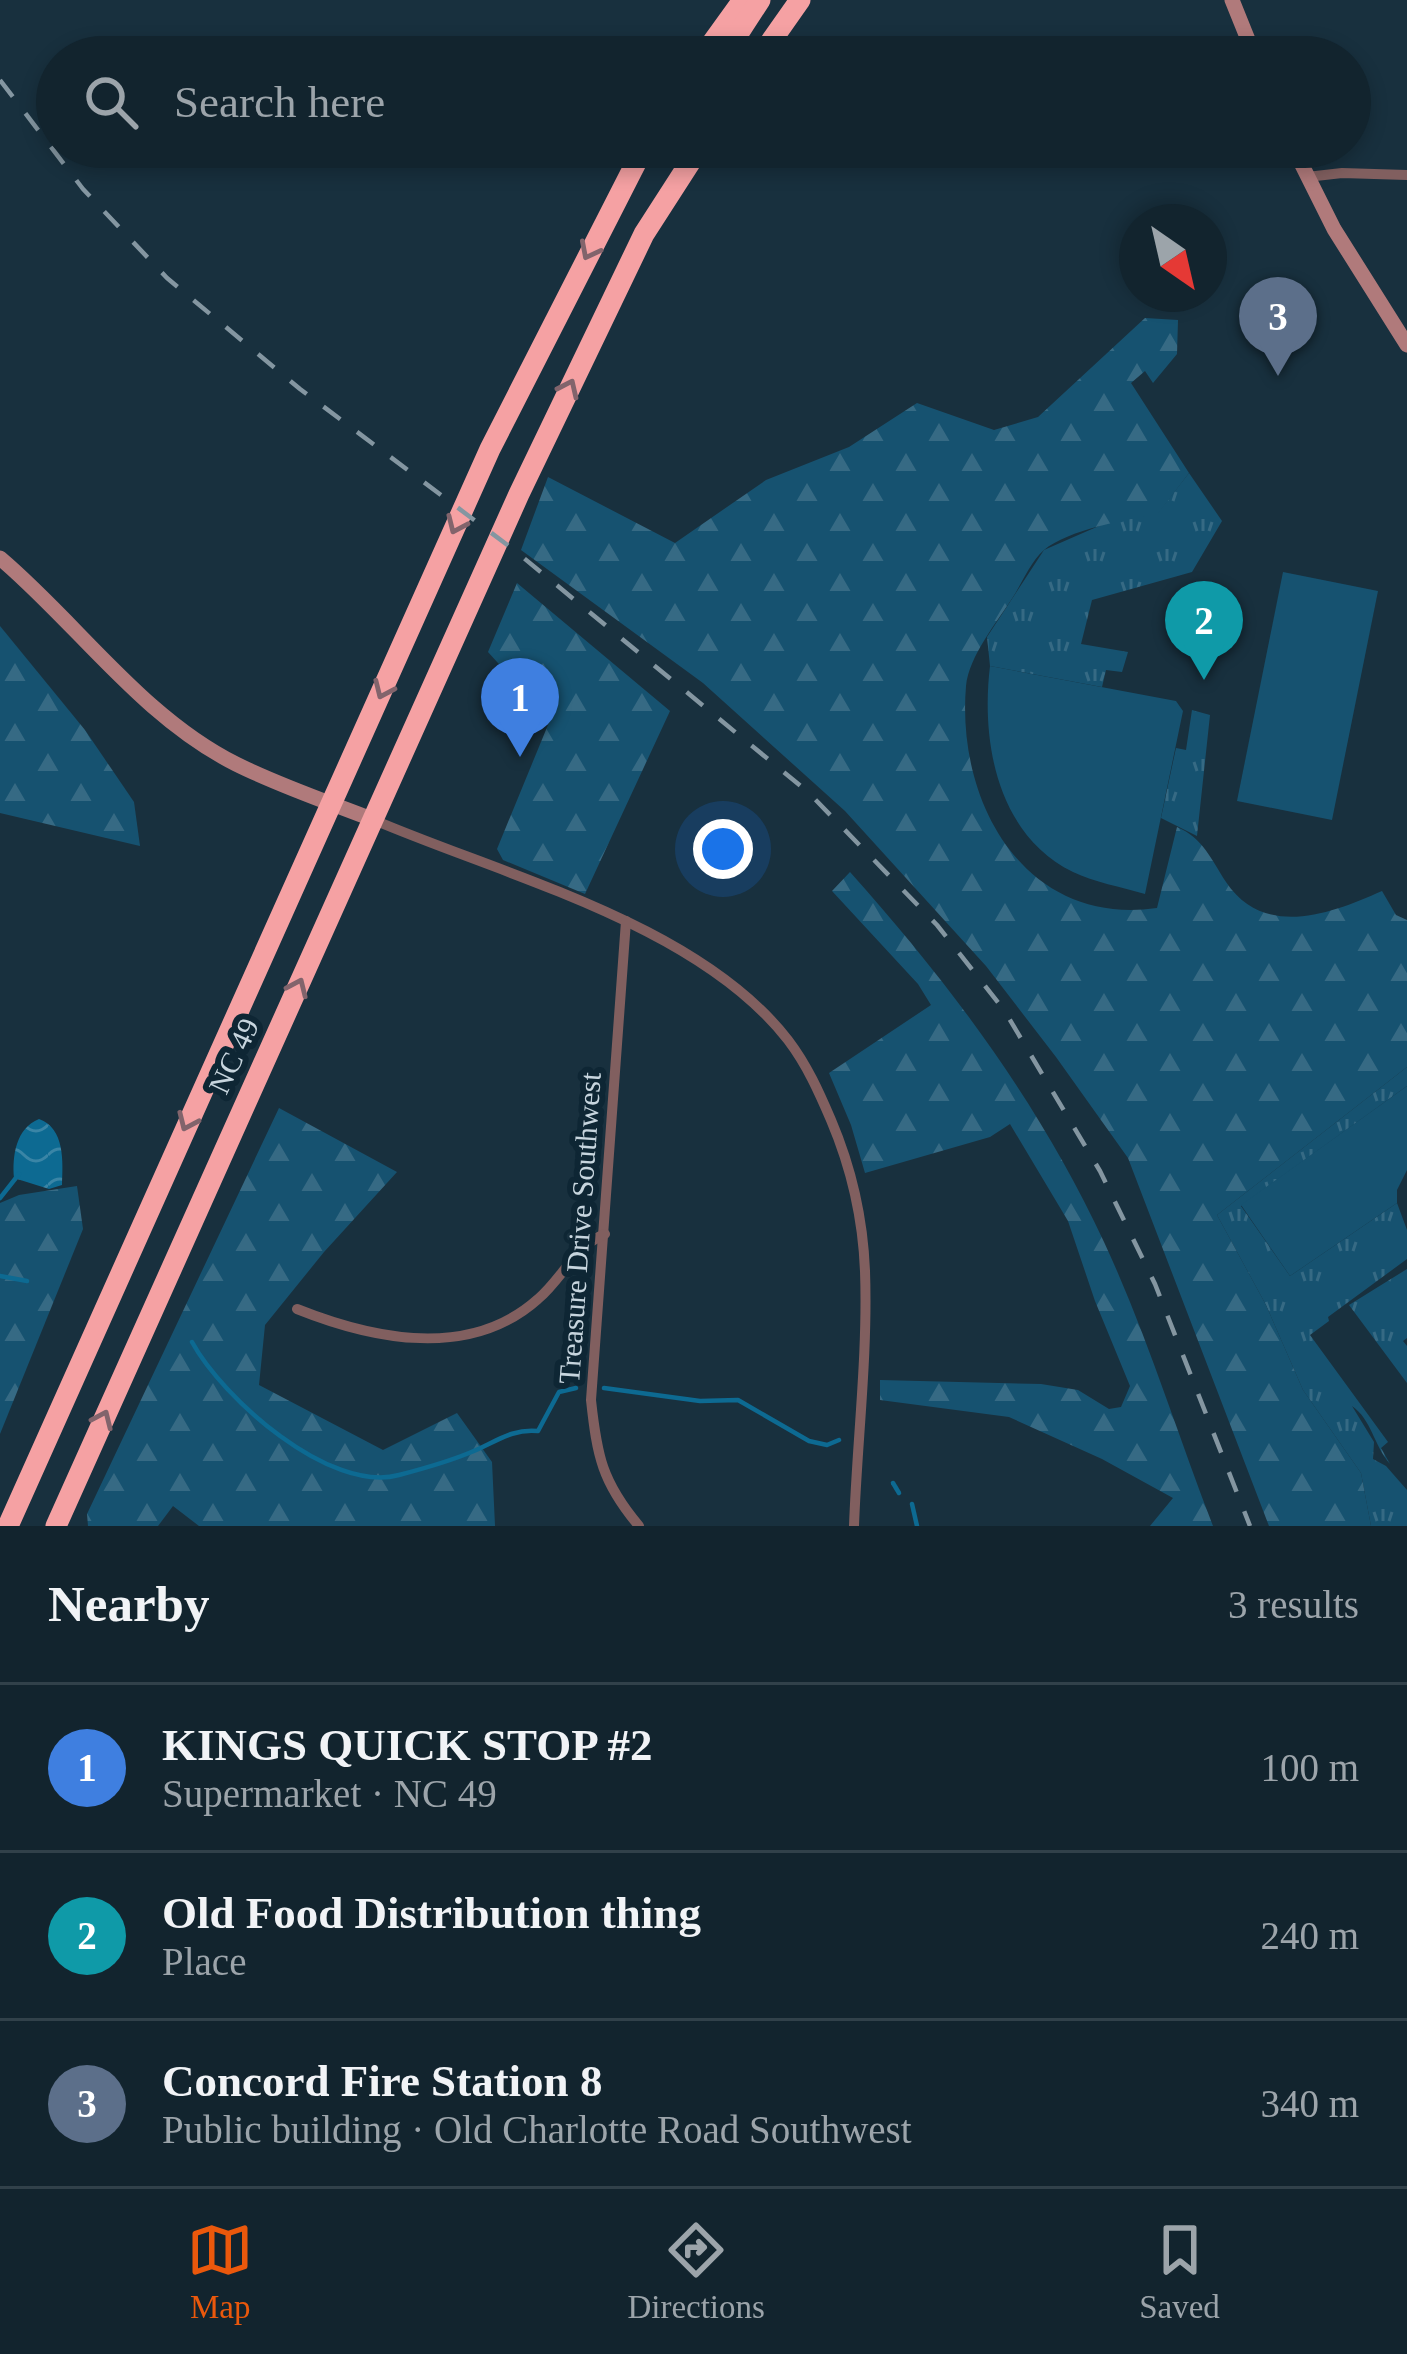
<!DOCTYPE html>
<html lang="en">
<head>
<meta charset="utf-8">
<style>
	:root { --surface:#12242e; --page:#1b2c36; --text:#f1f3f6; --muted:#9ca4aa; --line:#31414a; --accent:#ea580c }
	body { margin:0; font-family:Georgia,serif; background:var(--page); color:var(--text) }
	.compass { position:absolute; left:1119px; top:204px; width:108px; height:108px; border-radius:50%; background:var(--surface); box-shadow:0 6px 18px #0003; rotate:146deg }
	.you { position:absolute; left:723px; top:849px; width:42px; height:42px; margin:-30px; border:9px solid #fff; border-radius:50%; background:#1a73e8; box-shadow:0 0 0 18px #1a73e833 }
	.badge { display:grid; place-items:center; width:78px; height:78px; border-radius:50%; background:var(--accent); color:#fff; font-size:39px; font-weight:700 }
	.pin { position:absolute; translate:-50% -99px; filter:drop-shadow(0 3px 6px #0008) }
	.pin::after { content:''; position:absolute; top:63px; width:42px; height:36px; background:inherit; clip-path:polygon(0 0,100% 0,50% 100%) }
	.list { margin:0; padding:0; list-style:none }
	h2 { display:flex; justify-content:space-between; align-items:center; height:156px; margin:0; padding:0 48px; font-size:51px }
	h2 small { font-size:39px; font-weight:400; color:var(--muted) }
	.list li { display:grid; grid-template-columns:78px 1fr auto; gap:36px; align-items:center; box-sizing:border-box; height:168px; padding:0 48px; border-top:3px solid var(--line) }
	.list b { display:block; font-size:45px; white-space:nowrap }
	.list p { margin:0; font-size:39px; white-space:nowrap; color:var(--muted) }
	.list em { font-size:39px; font-style:normal; color:var(--muted) }
	.icon { flex:none; width:66px; height:66px; fill:none; stroke:currentColor; stroke-width:2; stroke-linecap:round; stroke-linejoin:round }
	.map { position:relative; flex:none; width:1407px; height:1526px; overflow:hidden }
	.search { position:absolute; background:var(--surface); box-shadow:0 6px 18px #0003; left:36px; right:36px; top:36px; height:132px; display:flex; align-items:center; gap:30px; box-sizing:border-box; padding:0 42px; border-radius:66px; color:var(--muted); font-size:45px }
	.sheet { height:660px; background:var(--surface) }
	nav { display:flex; justify-content:space-around; align-items:center; box-sizing:border-box; height:168px; border-top:3px solid var(--line); background:var(--surface); font-size:33px; color:var(--muted) }
	nav a { display:grid; justify-items:center; gap:6px }
	nav .on { color:var(--accent) }
	.map>svg:first-child { display:block }
	.grass { fill:url(#grass-tufts) }
	.forest { fill:url(#forest-firs) }
	.pitch { fill:#165270 }
	.water { fill:url(#water-waves) }
	.lines { fill:none; stroke-linecap:round; stroke-linejoin:round }
	.stream { stroke:#0d6a92; stroke-width:4.5 }
	.street { stroke:#815f5f; stroke-width:10 }
	.secondary { stroke:#b07a7b; stroke-width:15 }
	.highway { stroke:#f5a1a3; stroke-width:21 }
	.rail { stroke:#8496a1; stroke-width:4.5; stroke-dasharray:21 21; stroke-linecap:butt }
	.oneway { stroke:#82646c }
	.labels { text-anchor:middle; stroke-width:12; stroke-linejoin:round; paint-order:stroke }
	.street-label { font-size:30px; fill:#c7d5de; stroke:#0e2634 }
</style>
</head>
<body>
<div class="map">
<svg width="1407" height="1526" viewBox="0 0 1407 1526">
	<defs>
		<pattern id="grass-tufts" width="24" height="20" patternUnits="userSpaceOnUse" patternTransform="scale(3)"><rect width="24" height="20" fill="#165270"/><path d="M3 7l-1-3M5 7V3M7 7l1-3M15 17l-1-3M17 17v-4M19 17l1-3" fill="none" stroke="#366a84"/></pattern>
		<pattern id="forest-firs" width="22" height="20" patternUnits="userSpaceOnUse" patternTransform="scale(3)"><rect width="22" height="20" fill="#165270"/><path d="M5 1l3.5 6h-7zM16 11l3.5 6h-7z" fill="#366a84"/></pattern>
		<pattern id="water-waves" width="16" height="10" patternUnits="userSpaceOnUse" patternTransform="scale(3)"><rect width="16" height="10" fill="#0d6a92"/><path d="M0 5q4-4 8 0t8 0" fill="none" stroke="#3a85a6"/></pattern>
	</defs>
	<rect width="100%" height="100%" fill="#18303e"/>
	<g class="grass">
		<polygon points="1189,473 1222,521 1192,572 1092,600 1081,644 1128,652 1122,672 1106,670 1102,687 990,666 987,637 1044,550 1108,522 1157,514"/>
		<polygon points="1192,710 1210,715 1197,836 1161,818 1176,748 1186,750"/>
		<path d="M1407 1067V1086L1241 1206 1290 1276 1397 1203 1407 1230V1259L1328 1317 1329 1321 1310 1335 1388 1442 1381 1448 1390 1464C1373 1444 1372 1420 1352 1406L1374 1442 1373 1459 1386 1466 1407 1490V1526H1371L1361 1473 1303 1390 1266 1305 1217 1215Z"/>
		<polygon points="1407,1269 1407,1338 1403,1341 1407,1346 1407,1383 1349,1305"/>
	</g>
	<g class="forest">
		<path d="M1145 318 1178 320 1177 354 1153 383 1145 371 1131 383 1189 473 1157 515C1126 519 1068 530 1044 550 1031 561 1022 583 1013 597 997 622 969 656 966 686 956 804 1026 927 1157 908L1177 827C1203 838 1211 859 1226 882 1264 939 1331 914 1382 891L1396 915 1407 920V1067L1217 1215 1266 1305 1303 1390 1361 1473 1371 1526H1269L1128 1158 1056 1057 986 966 845 811 703 683 521 550 548 477 675 543 766 480 849 447 917 403 994 430 1038 417Z"/>
		<polygon points="517,583 670,711 585,894 503,860 497,849 557,703 517,684 488,652"/>
		<polygon points="0,626 85,730 134,802 140,846 0,813"/>
		<path d="M850 872C951 985 1040 1104 1104 1242 1146 1332 1177 1433 1213 1526H1150L1173 1498 1102 1459 1009 1417 880 1400V1380L1041 1384 1078 1390 1109 1409 1121 1407 1130 1386 1095 1301 1068 1221 1010 1124 990 1137 865 1173 851 1125 829 1073 931 1005 918 984 832 891Z"/>
		<polygon points="279,1108 397,1172 324,1252 265,1325 259,1385 383,1450 457,1413 492,1462 495,1526 199,1526 173,1506 158,1526 88,1526 87,1514"/>
		<polygon points="77,1186 83,1229 0,1434 0,1203 19,1195"/>
	</g>
	<g class="pitch">
		<polygon points="1283,572 1378,591 1332,820 1237,801"/>
		<path d="M990 666 1176 701 1183 711 1145 894C1121 887 1094 882 1073 872 996 834 981 740 990 666Z"/>
		<polygon points="1407,1086 1407,1170 1397,1190 1397,1203 1290,1276 1241,1205"/>
	</g>
	<path class="water" d="M39 1119C65 1128 63 1162 62 1185L49 1189 14 1178C12 1156 16 1128 39 1119Z"/>
	<g class="lines">
		<g class="stream">
			<polyline points="0,1198 19,1174"/>
			<polyline points="0,1276 27,1281"/>
			<path d="M192 1342C222 1397 329 1494 399 1475 422 1469 447 1462 469 1453 493 1444 511 1428 538 1431L559 1392 576 1388"/>
			<polyline points="604,1388 700,1401 738,1400 809,1441 827,1445 839,1440"/>
			<polyline points="893,1483 899,1493"/>
			<polyline points="912,1504 917,1526"/>
		</g>
		<g class="street">
			<polyline points="1307,177 1342,173 1407,175"/>
			<path d="M374 820C505 876 698 924 788 1040 807 1065 819 1092 831 1120 851 1167 863 1220 865 1271 868 1355 857 1442 854 1526"/>
			<path d="M626 921 591 1400C597 1456 602 1482 639 1526"/>
			<path d="M297 1309C372 1339 470 1360 538 1299 562 1279 575 1246 605 1234"/>
		</g>
		<g class="secondary">
			<polyline points="1232,0 1255,57"/>
			<polyline points="1293,147 1334,229 1407,345"/>
			<path d="M0 558C78 624 142 717 236 764 280 786 328 802 374 820"/>
		</g>
		<g class="highway">
			<polyline points="702,57 743,0"/>
			<polyline points="723,57 760,0"/>
			<polyline points="760,57 800,0"/>
			<polyline points="8,1526 490,449 644,147"/>
			<polyline points="56,1526 519,494 644,234 700,147"/>
		</g>
		<polyline class="rail" points="0,80 83,189 167,278 300,389 514,550 808,792 937,925 1004,1010 1100,1171 1155,1284 1250,1526"/>
	</g>
	<defs><path id="oneway-chevron" d="M-2-3.5L2.5 0L-2 3.5" fill="none" stroke-width="1.6" stroke-linecap="round" stroke-linejoin="round" transform="scale(3)"/></defs>
	<g class="oneway">
		<use href="#oneway-chevron" transform="translate(589 251) rotate(117)"/>
		<use href="#oneway-chevron" transform="translate(569 388) rotate(-65)"/>
		<use href="#oneway-chevron" transform="translate(456 525) rotate(114)"/>
		<use href="#oneway-chevron" transform="translate(383 690) rotate(114)"/>
		<use href="#oneway-chevron" transform="translate(298 987) rotate(-66)"/>
		<use href="#oneway-chevron" transform="translate(187 1122) rotate(114)"/>
		<use href="#oneway-chevron" transform="translate(103 1419) rotate(-66)"/>
	</g>
	<g class="labels">
		<g class="street-label">
			<text transform="translate(234 1056) rotate(-65)" y="10">NC 49</text>
			<text transform="translate(580 1228) rotate(-86)" y="10">Treasure Drive Southwest</text>
		</g>
	</g>
</svg>
<svg class="compass" viewBox="-18 -18 36 36"><path d="M0-13l5 13h-10z" fill="#e53935"/><path d="M0 13l5-13h-10z" fill="#9ca4aa"/></svg>
<div class="you"></div>
<div class="pin badge" style="left:520px;top:757px;background:#3f7fe0">1</div>
<div class="pin badge" style="left:1204px;top:680px;background:#0f9aa8">2</div>
<div class="pin badge" style="left:1278px;top:376px;background:#5c6f8a">3</div>
<div class="search"><svg class="icon" aria-label="search" viewBox="0 0 24 24"><circle cx="10" cy="10" r="6"/><path d="M15 15l6 6"/></svg>Search here</div>
</div>
<section class="sheet">
<h2>Nearby<small>3 results</small></h2>
<ul class="list">
<li><span class="badge" style="background:#3f7fe0">1</span><div><b>KINGS QUICK STOP #2</b><p>Supermarket · NC 49</p></div><em>100 m</em></li>
<li><span class="badge" style="background:#0f9aa8">2</span><div><b>Old Food Distribution thing</b><p>Place</p></div><em>240 m</em></li>
<li><span class="badge" style="background:#5c6f8a">3</span><div><b>Concord Fire Station 8</b><p>Public building · Old Charlotte Road Southwest</p></div><em>340 m</em></li>
</ul>
</section>
<nav>
<a class="on"><svg class="icon" aria-label="map" viewBox="0 0 24 24"><path d="M3 6l6-2 6 2 6-2v14l-6 2-6-2-6 2zM9 4v14M15 6v14"/></svg>Map</a>
<a><svg class="icon" aria-label="directions" viewBox="0 0 24 24"><path d="M12 3l9 9-9 9-9-9zM9 14v-3h6M13 9l2 2-2 2"/></svg>Directions</a>
<a><svg class="icon" aria-label="saved" viewBox="0 0 24 24"><path d="M7 4h10v16l-5-4-5 4z"/></svg>Saved</a>
</nav>
</body>
</html>
